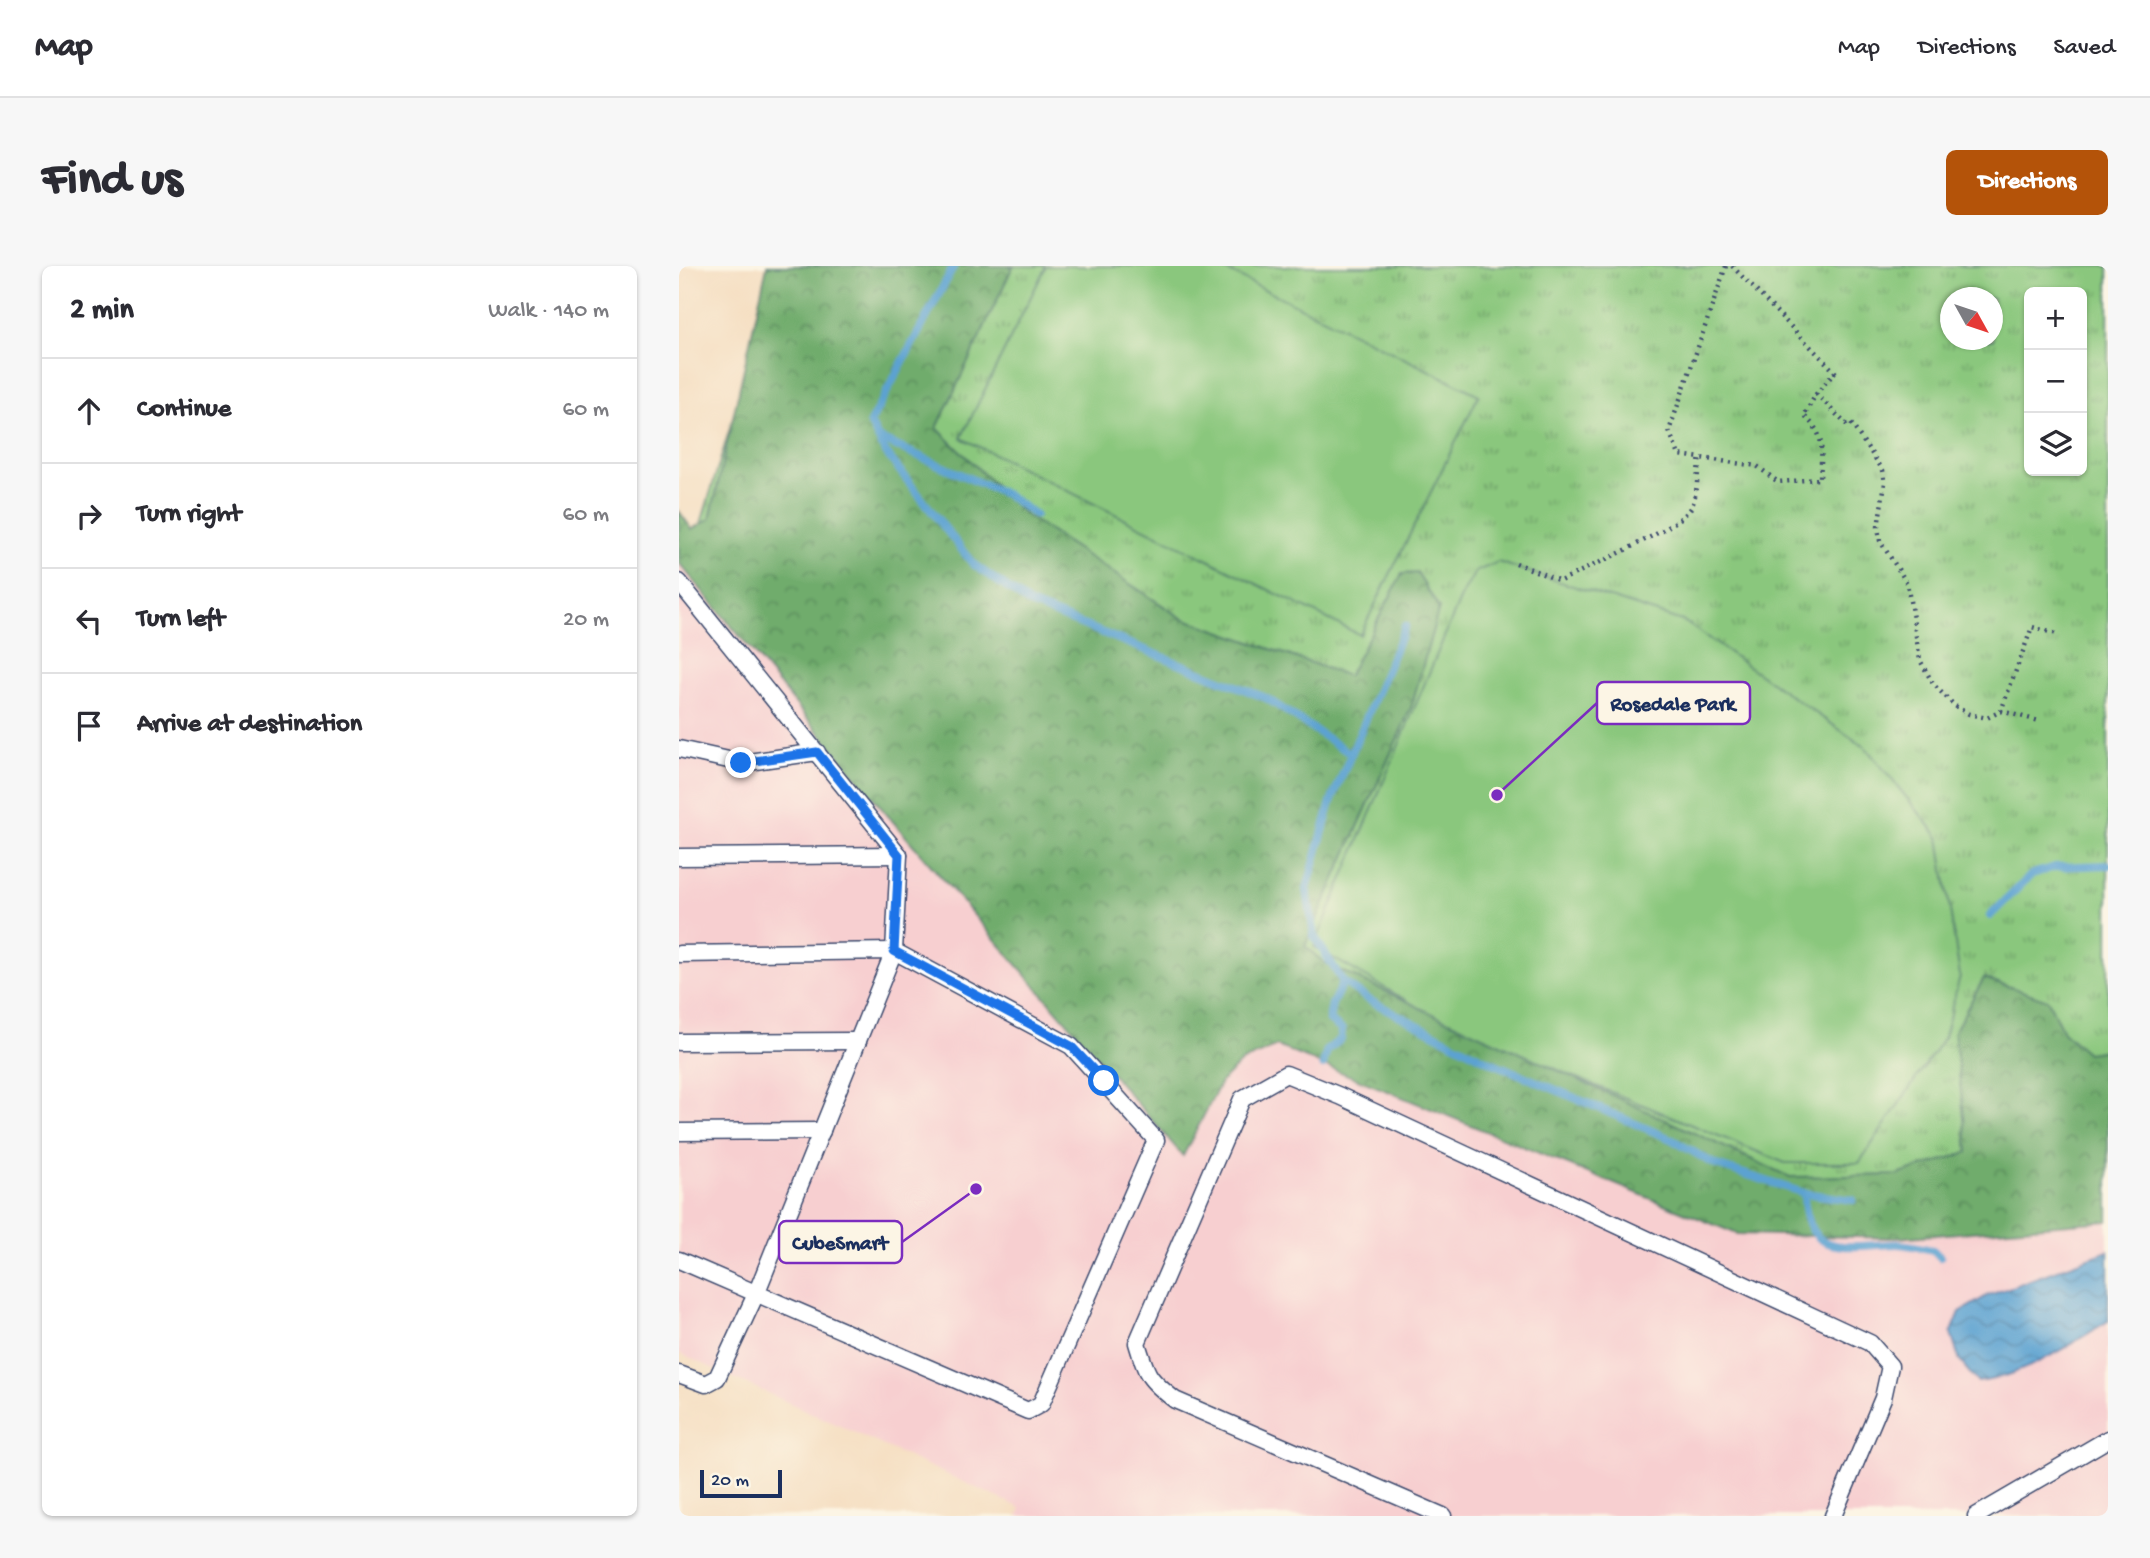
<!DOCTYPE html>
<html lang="en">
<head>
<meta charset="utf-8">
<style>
	:root { --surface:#fff; --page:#f7f7f7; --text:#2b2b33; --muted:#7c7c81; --line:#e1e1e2; --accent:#b45309 }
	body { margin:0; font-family:"Gochi Hand",sans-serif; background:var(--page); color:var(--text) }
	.controls { position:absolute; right:21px; top:21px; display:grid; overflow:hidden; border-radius:10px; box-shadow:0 2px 5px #0004 }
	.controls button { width:63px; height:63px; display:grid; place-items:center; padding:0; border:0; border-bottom:2px solid var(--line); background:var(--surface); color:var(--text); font:35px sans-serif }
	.compass { position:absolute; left:1261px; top:21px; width:63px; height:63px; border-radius:50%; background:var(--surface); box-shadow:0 2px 5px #0004; rotate:130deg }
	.scale { position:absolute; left:21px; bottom:18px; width:82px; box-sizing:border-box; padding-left:7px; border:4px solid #1b2f5e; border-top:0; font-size:19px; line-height:24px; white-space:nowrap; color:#1b2f5e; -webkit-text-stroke:5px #fcf5e5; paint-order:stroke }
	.stop { position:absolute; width:21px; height:21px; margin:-16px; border:5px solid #1a73e8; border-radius:50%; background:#fff }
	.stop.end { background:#1a73e8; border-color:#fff; box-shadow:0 2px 7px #0008 }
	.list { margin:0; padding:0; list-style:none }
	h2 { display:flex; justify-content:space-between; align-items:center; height:91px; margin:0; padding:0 28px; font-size:30px }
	h2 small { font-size:23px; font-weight:400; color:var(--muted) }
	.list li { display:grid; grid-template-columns:46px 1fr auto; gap:21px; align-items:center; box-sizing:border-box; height:105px; padding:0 28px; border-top:2px solid var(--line) }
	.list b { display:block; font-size:26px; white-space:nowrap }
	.list em { font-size:23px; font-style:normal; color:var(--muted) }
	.icon { flex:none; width:38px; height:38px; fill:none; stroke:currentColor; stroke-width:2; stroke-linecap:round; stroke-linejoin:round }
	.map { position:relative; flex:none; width:1429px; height:1250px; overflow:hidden; border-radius:10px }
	header { display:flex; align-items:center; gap:42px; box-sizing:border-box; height:98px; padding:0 35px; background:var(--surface); border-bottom:2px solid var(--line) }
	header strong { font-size:33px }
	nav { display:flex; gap:38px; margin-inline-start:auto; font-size:24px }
	.intro { display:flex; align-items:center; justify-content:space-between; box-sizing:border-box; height:168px; padding:0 42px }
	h1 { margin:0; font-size:49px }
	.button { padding:18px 32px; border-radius:10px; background:var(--accent); color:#fff; font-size:24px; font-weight:700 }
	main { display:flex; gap:42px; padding:0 42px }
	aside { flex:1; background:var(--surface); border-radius:10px; box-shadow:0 2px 5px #0004 }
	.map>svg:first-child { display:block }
	.built { fill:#f7cfd0 }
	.grass { fill:url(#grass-tufts); stroke:#527b6e; stroke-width:2; fill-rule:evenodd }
	.forest { fill:url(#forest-crowns); stroke:#456e65; stroke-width:2 }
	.pitch { fill:#8ac77d; stroke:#527b6e; stroke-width:2 }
	.water { fill:url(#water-waves); stroke:#3c6898; stroke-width:2 }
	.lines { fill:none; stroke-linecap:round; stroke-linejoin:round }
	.stream { stroke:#5ca2d1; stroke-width:8 }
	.lane-casing { stroke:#3c496d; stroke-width:19 }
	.path { stroke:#3c496d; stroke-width:4.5; stroke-dasharray:2 5; stroke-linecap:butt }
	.lane { stroke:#fff; stroke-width:16 }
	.route { stroke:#1a73e8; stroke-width:9 }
	.leader { fill:none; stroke:#7b2cbf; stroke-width:2.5 }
	.callout-dot { fill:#7b2cbf; stroke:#fcf5e5; stroke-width:2.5 }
	.callout { fill:#fcf5e5; stroke:#7b2cbf; stroke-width:2.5 }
	.callout-label { font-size:21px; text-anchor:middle; font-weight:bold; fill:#1b2f5e }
</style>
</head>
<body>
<header>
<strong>Map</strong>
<nav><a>Map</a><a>Directions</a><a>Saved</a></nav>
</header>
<div class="intro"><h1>Find us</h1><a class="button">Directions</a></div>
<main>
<aside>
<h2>2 min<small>Walk · 140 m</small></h2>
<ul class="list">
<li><svg class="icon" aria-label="ahead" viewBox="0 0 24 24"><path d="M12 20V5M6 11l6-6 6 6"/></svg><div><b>Continue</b></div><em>60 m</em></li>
<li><svg class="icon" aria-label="right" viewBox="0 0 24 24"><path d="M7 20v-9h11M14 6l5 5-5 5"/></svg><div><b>Turn right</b></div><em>60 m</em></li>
<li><svg class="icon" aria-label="left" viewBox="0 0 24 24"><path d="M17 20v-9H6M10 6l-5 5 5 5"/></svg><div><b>Turn left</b></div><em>20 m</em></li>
<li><svg class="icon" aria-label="arrive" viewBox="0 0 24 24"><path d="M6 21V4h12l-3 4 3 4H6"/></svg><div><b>Arrive at destination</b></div></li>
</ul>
</aside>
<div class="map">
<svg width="1429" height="1250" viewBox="0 0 1429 1250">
	<defs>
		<pattern id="grass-tufts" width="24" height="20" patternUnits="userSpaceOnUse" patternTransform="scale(1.75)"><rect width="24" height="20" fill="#8ac77d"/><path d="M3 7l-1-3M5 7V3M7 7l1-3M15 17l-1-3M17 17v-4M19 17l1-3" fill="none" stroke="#70a26a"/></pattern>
		<pattern id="forest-crowns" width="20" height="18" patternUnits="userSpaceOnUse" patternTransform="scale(1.75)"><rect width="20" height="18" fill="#6fac6c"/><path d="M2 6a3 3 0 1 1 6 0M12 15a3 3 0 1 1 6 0" fill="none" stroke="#5a8c5c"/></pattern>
		<pattern id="water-waves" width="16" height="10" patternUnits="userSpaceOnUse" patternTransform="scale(1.75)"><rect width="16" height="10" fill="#5ca2d1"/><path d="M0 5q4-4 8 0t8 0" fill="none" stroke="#4b84ad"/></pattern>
	</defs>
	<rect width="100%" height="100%" fill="#fcf5e5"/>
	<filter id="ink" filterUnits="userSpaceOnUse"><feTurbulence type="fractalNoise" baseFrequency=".0143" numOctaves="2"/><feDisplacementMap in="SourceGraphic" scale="14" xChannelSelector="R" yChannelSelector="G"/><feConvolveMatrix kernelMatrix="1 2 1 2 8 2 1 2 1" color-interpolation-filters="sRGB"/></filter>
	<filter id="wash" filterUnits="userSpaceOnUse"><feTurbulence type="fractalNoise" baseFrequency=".00686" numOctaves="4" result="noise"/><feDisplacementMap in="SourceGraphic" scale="28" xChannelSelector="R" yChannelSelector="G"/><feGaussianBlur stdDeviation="1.57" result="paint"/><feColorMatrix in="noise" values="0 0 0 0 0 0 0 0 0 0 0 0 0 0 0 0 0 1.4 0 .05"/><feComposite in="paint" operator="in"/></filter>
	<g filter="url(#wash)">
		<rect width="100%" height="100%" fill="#f5dec1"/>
		<polygon class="built" points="0,283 534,807 592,762 1429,932 1429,1250 339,1250 342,1242 0,1087"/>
		<path class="grass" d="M100 0H1429V932L1089 968 592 762 10 297ZM1350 26H1403V205H1350ZM1272 32H1314V74H1272Z"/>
		<polygon class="forest" points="88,0 334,0 258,162 346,249 503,352 669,410 723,308 738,307 760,342 732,442 626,680 645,697 1111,911 1218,909 1289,886 1275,766 1305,712 1369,734 1384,766 1408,787 1429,784 1429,955 1217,972 1058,968 598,780 562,796 542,816 504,890 210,551 0,297 0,245 13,263 31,253"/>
		<g class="pitch">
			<polygon points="367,0 538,0 800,129 681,369 282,172"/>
			<polygon points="819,296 1006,356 1187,482 1260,571 1281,710 1265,771 1180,897 1106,897 893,810 741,742 635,681 782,331 796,306"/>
		</g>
		<path class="water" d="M1429 985V1055C1389 1080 1345 1110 1298 1116L1281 1095 1272 1068 1281 1046 1308 1030Z"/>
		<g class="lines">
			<g class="stream">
				<polyline points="275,0 191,157 207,187 294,298 351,338 587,432 672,488"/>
				<polyline points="199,172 328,229 356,249"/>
				<polyline points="726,360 652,536 628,623 635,670 664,716 692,735 807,794 992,873 1037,899 1125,927 1174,934"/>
				<polyline points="1311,650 1353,608 1376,601 1429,599"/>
				<polyline points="644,799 648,784 662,773 663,764 650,754 653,738 664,716"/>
				<path d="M1125 927C1126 995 1168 979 1217 978 1229 978 1242 982 1254 984L1261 991"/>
			</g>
		</g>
	</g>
	<g filter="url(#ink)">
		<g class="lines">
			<defs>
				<g id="lane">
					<polyline points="0,316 220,589 215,685 77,1028 38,1112 27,1118 0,1108"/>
					<polyline points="0,483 63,497 138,486"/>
					<polyline points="0,591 220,589"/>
					<polyline points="0,688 215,685 392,780 477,874 362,1138 349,1145 0,994"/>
					<polyline points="0,776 179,775"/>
					<polyline points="0,866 143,865"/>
					<path d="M764 1250 496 1134C469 1113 468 1110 458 1077L563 833 607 808 661 830 1191 1077 1211 1100 1204 1132 1154 1250"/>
					<polyline points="1297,1250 1429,1173"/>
				</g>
			</defs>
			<use href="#lane" class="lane-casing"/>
			<g class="path">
				<path d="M1047 0 990 165 1000 189 1078 200 1099 216 1141 213C1142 185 1148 169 1125 150L1137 128 1156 106"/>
				<polyline points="1053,0 1159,109"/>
				<polyline points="1137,128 1167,158 1171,156 1204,204 1206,217 1199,261 1201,275 1228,317 1241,394 1254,418 1276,440 1290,448 1308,452 1322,445 1353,361 1378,368"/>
				<path d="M837 297 881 315C905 303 1004 261 1013 240 1019 226 1018 206 1021 191"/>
				<polyline points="1322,445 1360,455"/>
			</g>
			<use href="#lane" class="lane"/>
		</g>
	</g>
	<g class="lines" filter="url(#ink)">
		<polyline class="route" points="62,497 138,486 220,589 215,685 392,780 425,815"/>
	</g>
	<path class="leader" d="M818 529L918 437M297 923L223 976"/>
	<g class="callout-dot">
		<circle cx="818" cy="529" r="7"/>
		<circle cx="297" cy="923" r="7"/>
	</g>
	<g class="callout">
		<rect x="918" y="416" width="153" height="42" rx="7"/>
		<rect x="100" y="955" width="123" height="42" rx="7"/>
	</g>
	<g class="callout-label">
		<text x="994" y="444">Rosedale Park</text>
		<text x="161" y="983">CubeSmart</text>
	</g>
</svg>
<div class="controls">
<button>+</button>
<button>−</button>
<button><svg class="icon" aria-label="layers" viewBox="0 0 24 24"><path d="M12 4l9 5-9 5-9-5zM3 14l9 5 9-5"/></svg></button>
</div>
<svg class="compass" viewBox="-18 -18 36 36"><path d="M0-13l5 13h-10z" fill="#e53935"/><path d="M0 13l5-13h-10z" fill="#7c7c81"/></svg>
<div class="scale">20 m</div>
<div class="stop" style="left:425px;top:815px"></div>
<div class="stop end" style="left:62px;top:497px"></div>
</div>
</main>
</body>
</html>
